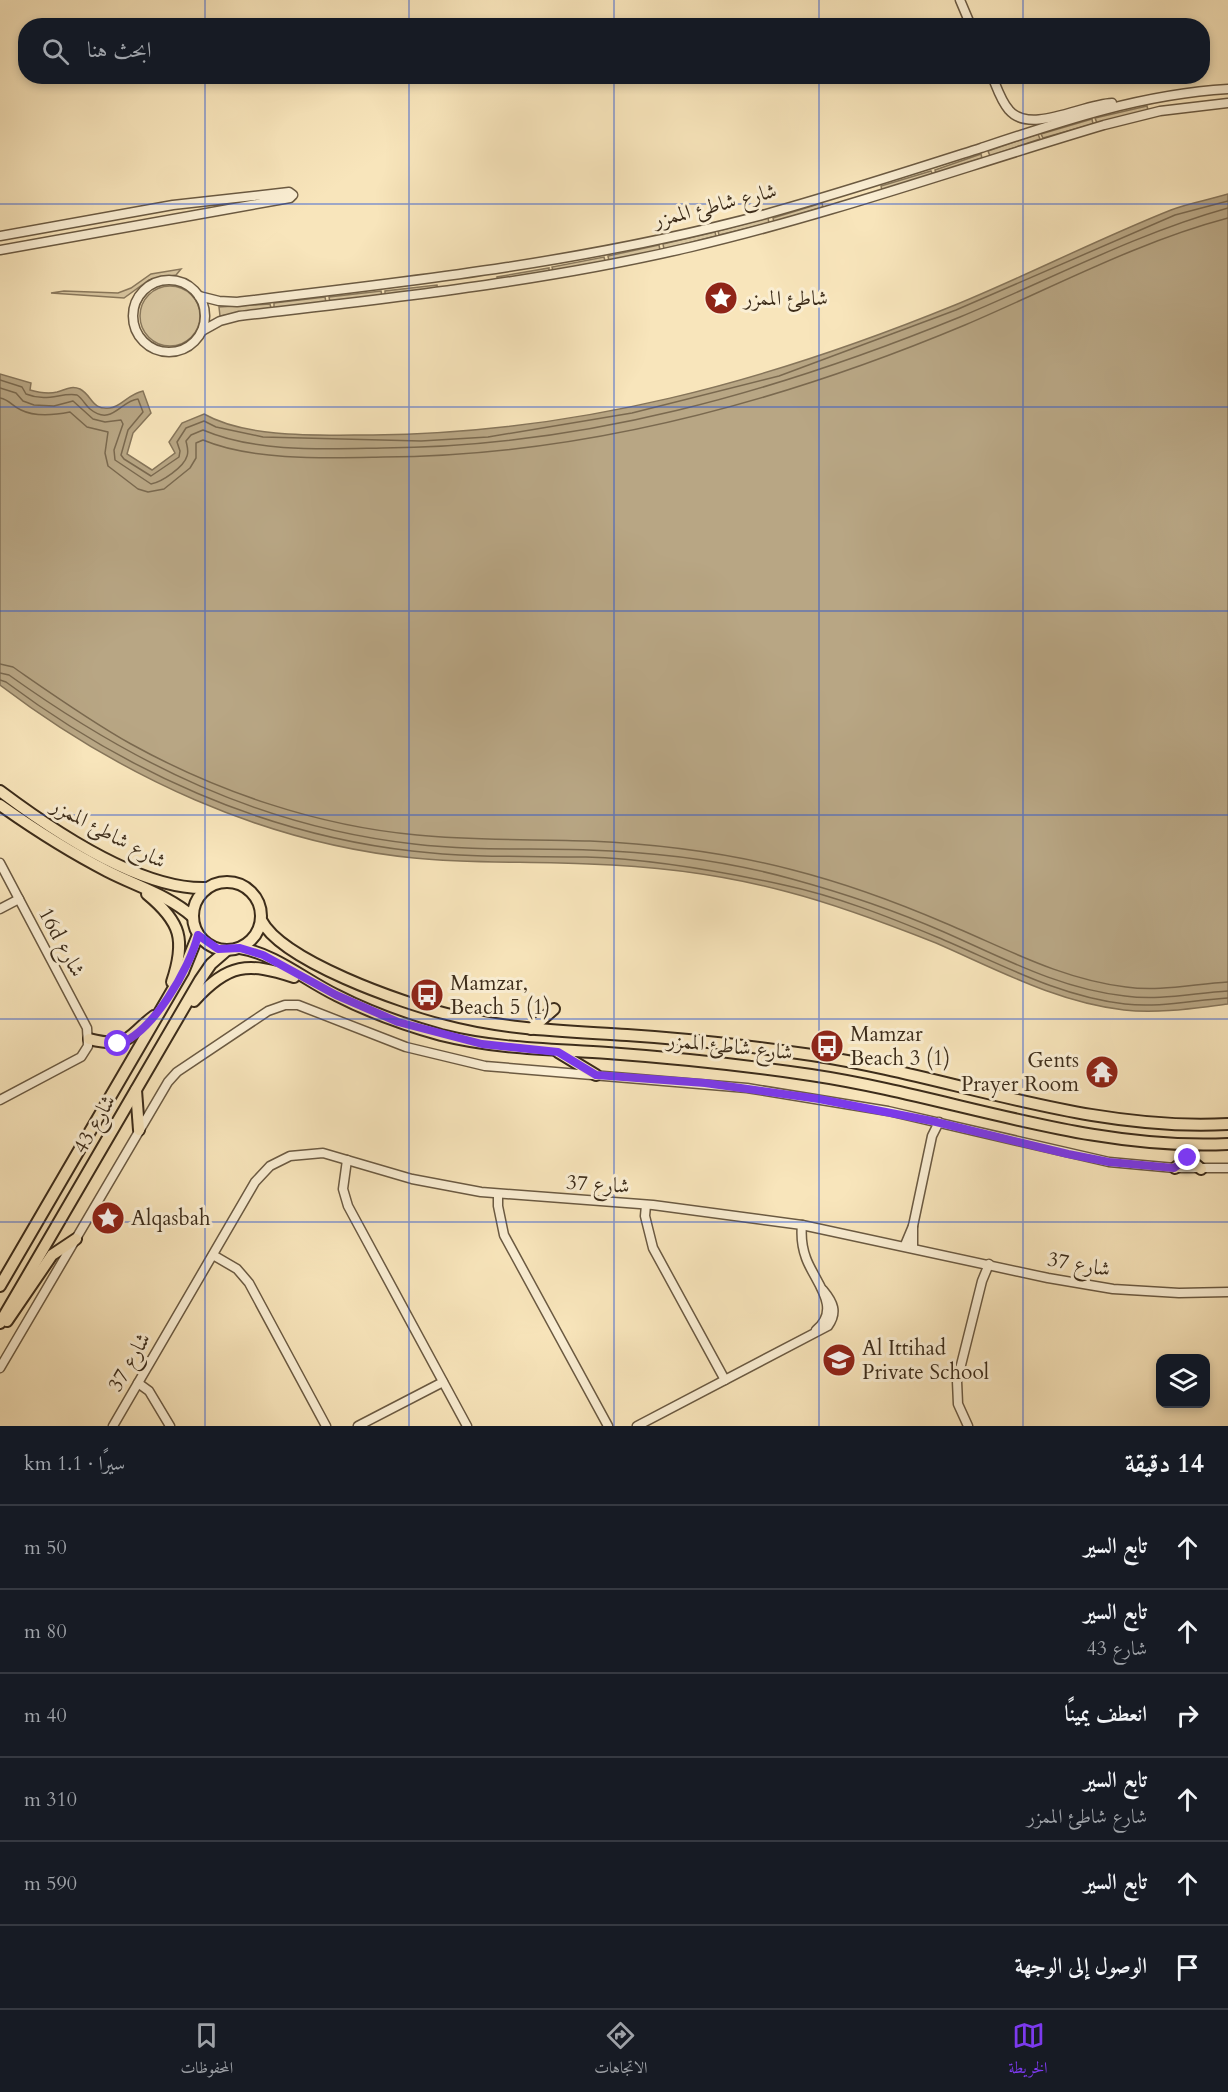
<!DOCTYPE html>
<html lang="ar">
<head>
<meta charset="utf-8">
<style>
	:root { --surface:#171b24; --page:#242831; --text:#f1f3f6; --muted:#9ea1a6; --line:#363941; --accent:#7c3aed }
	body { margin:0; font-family:Cardo,Amiri,serif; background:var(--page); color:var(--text); direction:rtl }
	.controls { position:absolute; right:18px; bottom:18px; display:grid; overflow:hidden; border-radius:12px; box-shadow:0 3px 9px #0003 }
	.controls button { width:54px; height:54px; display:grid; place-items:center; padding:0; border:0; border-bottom:2px solid var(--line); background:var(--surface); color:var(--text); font:30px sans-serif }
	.stop { position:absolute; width:18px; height:18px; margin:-14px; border:4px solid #7c3aed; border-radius:50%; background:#fff }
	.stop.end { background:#7c3aed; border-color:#fff; box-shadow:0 2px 6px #0008 }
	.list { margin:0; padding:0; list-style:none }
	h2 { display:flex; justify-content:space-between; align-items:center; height:78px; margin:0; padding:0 24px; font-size:26px }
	h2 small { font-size:20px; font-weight:400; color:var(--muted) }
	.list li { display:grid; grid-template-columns:39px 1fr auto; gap:18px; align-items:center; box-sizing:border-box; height:84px; padding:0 24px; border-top:2px solid var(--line) }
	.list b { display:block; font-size:22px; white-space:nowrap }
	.list p { margin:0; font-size:20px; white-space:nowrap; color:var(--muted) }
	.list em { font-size:20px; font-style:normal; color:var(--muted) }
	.icon { flex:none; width:33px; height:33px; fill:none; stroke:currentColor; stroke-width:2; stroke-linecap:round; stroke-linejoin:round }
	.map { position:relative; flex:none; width:1228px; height:1426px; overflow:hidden; direction:ltr }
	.search { position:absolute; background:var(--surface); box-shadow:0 3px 9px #0003; left:18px; right:18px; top:18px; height:66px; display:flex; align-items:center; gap:15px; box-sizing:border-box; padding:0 21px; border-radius:24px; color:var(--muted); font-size:22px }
	.sheet { height:582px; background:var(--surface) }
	nav { display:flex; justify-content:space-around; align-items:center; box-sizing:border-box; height:84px; border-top:2px solid var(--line); background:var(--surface); font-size:16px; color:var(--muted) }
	nav a { display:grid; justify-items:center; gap:3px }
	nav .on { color:var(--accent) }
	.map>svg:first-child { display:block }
	.green { fill:#d8c6a0; stroke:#8a795d; stroke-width:1.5 }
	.water { fill:#b8a684; stroke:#86755a; stroke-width:1.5 }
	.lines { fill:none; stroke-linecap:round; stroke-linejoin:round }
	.shore { stroke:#7a694f; stroke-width:1.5 }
	.minor-casing { stroke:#6b5a42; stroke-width:11 }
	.major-casing { stroke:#3c2c1a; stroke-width:14 }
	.minor { stroke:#faeed3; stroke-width:8 }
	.major { stroke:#f8e5bb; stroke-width:10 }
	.route { stroke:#7c3aed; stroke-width:8 }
	.grid { fill:none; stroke:#1d4ed8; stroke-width:1.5; stroke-opacity:0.55 }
	.labels { text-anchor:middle; stroke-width:6; stroke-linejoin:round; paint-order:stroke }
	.street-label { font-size:21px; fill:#3c2c1a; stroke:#faeed3 }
	.poi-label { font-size:21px; fill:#3c2c1a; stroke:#faeed3; text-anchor:start }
</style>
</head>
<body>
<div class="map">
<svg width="1228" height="1426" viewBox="0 0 1228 1426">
	<rect width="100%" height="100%" fill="#f8e5bb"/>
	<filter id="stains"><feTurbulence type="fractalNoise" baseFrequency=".00333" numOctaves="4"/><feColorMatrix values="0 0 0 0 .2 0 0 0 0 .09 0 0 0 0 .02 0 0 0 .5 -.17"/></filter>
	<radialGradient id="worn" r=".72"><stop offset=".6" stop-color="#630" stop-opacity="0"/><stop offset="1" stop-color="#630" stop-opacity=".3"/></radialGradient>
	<g class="green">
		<polygon points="1147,106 1148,110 1097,123 1095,118"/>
		<polygon points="1092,119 1093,124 1043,138 1041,134"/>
		<polygon points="1038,134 1040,139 990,156 988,151"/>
		<polygon points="981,154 982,158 936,174 935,170"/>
		<polygon points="931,171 933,175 882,190 881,186"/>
		<polygon points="822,203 823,207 774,222 773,218"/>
		<polygon points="768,218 769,223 719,235 718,231"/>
		<polygon points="715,232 716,236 664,249 663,244"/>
		<polygon points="659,245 660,250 609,261 608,256"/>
		<polygon points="604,257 605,261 553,271 552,267"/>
		<polygon points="549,268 549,272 497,281 497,277"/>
		<polygon points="181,269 176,275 149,280 124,298 51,293 64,291 118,293 131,288 151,274"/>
		<polygon points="437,285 438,290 385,295 385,291"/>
		<circle cx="170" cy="316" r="30"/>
		<polygon points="381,291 382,296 330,302 329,297"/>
		<polygon points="325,297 326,302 274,308 274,303"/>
		<polygon points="270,304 271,308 220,316 219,307"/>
	</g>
	<path class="water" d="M1228 194V1004C1195 1008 1158 1014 1124 1010 1056 1002 998 970 936 943 888 924 838 905 788 892 725 875 655 866 589 864 531 861 473 864 414 858 263 843 120 776 0 685V374L31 383 30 390C37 392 48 394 57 392 65 390 71 385 80 389 92 395 92 411 110 408 121 407 128 394 143 391L151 413 133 433 127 454 152 470 175 453 169 442 182 423 204 414C248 439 323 435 373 435 578 433 766 382 955 305 1028 275 1098 239 1171 210 1189 203 1209 200 1228 194Z"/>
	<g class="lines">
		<g class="shore">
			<path d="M0 380 22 387 26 394C48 403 61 392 77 395 83 399 85 405 90 409 112 427 121 400 138 399L143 412 128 430 121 455 124 459 151 476 179 457 180 451 177 442 186 428 204 421 216 427 263 437 421 441 488 437 632 413 779 376 956 310 1175 215 1228 201"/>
			<path d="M0 388 16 393 23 401 34 405 54 406 73 401 93 419 105 422 121 420 123 424 114 450 115 460 151 484C162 482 184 467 187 456 189 451 187 446 186 441L191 435 203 430C257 453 326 449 383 448 583 447 776 392 960 317 1049 280 1135 234 1228 208"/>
			<path d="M0 398C10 400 12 406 21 410 35 417 55 415 70 412L87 427 108 432 105 453 108 466 138 489 148 492 164 489 190 468 196 458V443L203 440C253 461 328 458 383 457 584 456 781 402 965 325 1052 288 1137 242 1228 218"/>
			<path d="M0 664 13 667C52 694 90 721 131 744 218 792 318 826 417 835 475 841 532 839 590 841 657 844 728 853 793 870 844 883 896 902 945 923 1005 948 1060 979 1126 987 1159 992 1194 984 1228 982"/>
			<path d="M0 673 9 675C132 763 261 827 414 844 472 851 530 848 588 850 655 852 727 861 792 879 843 893 896 911 944 932 1003 958 1060 989 1125 996 1159 1001 1194 993 1228 991"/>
			<path d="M0 680 6 682C125 771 263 834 412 851 470 858 528 856 586 857 652 859 720 871 784 885 836 896 889 917 937 937 999 963 1057 996 1125 1004 1159 1008 1194 1000 1228 998"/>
		</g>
		<defs>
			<g id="minor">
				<polyline points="960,0 971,26"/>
				<path d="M992 76C997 88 1001 101 1009 110 1030 135 1083 104 1112 103"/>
				<polyline points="0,236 173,205 289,192 293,195 290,198 0,250"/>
				<circle cx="169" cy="316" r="36"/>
				<path d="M199 296 219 301 237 302C417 281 591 261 766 214 838 194 909 171 981 148 1062 121 1142 94 1228 89"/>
				<path d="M202 331 220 321 239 316C391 298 542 282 691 247 831 214 966 166 1104 125L1160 111 1228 103"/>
				<polyline points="0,863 87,1028 88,1046 81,1057 0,1100"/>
				<polyline points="0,909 19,899"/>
				<polyline points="347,1160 343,1189 348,1206 467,1426"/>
				<polyline points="498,1195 498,1206 504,1235 608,1426"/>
				<polyline points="646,1205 645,1216 653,1248 725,1380"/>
				<path d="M802 1225C801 1235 802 1247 806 1258 814 1281 843 1308 816 1330"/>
				<polyline points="913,1226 913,1247"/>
				<polyline points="905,1245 913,1226 932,1136 939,1122"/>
				<polyline points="213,1255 237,1269 249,1283 326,1426"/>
				<polyline points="0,1368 168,1082 177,1072 268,1011 285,1005 298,1005 406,1047 485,1066 747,1088 888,1111 1109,1162 1175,1168 1228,1168"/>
				<polyline points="138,1383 149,1391 170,1426"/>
				<polyline points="113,1426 255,1182 270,1166 290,1156 323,1153 412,1179 481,1192 653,1205 802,1225 1048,1278 1113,1289 1179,1293 1228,1292"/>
				<polyline points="358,1426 443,1382"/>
				<path d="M637 1426 828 1326C838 1312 833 1302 823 1290"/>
				<polyline points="968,1426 958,1404 957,1381 982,1281 989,1264"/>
			</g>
			<g id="major">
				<path d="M0 791C52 830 141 890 206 888"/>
				<path d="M0 805C34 829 70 852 107 871 136 886 168 895 193 917"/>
				<circle cx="227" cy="916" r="34"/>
				<path d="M147 894C181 922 186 940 172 982"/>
				<path d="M261 920C282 961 402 1003 447 1014 506 1030 566 1031 627 1035 689 1039 750 1046 812 1055 951 1076 1086 1132 1228 1124"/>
				<path d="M240 948C275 954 305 980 336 995 369 1012 405 1025 441 1035 497 1049 551 1049 608 1053 676 1058 744 1065 811 1075 951 1096 1085 1151 1228 1144"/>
				<path d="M194 1001C228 963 248 962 294 977"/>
				<polyline points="531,1029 554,1009"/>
				<path d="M89 1039C130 1049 125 1038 154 1016"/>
				<polyline points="558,1052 596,1075"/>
				<polyline points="136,1090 139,1130"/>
				<polyline points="1188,1158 1201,1169"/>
				<polyline points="1175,1168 1188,1158 1195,1145"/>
				<polyline points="0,1286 183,972 198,935"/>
				<polyline points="7,1321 52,1255 76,1239"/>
				<polyline points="0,1323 200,980 211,964 226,951"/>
			</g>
		</defs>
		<use href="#minor" class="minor-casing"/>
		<use href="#major" class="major-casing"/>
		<use href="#minor" class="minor"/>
		<use href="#major" class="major"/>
	</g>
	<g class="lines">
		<path class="route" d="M118 1044C152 1034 190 968 198 935L218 949 240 948 263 955 336 995 398 1022 482 1044 558 1052 596 1075 705 1083 819 1099 932 1121 1068 1154 1109 1162 1174 1168 1188 1158"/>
	</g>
	<path class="grid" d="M205 0V26M409 0V26M614 0V26M819 0V26M1023 0V26M205 76V1426M409 76V1426M614 76V1426M819 76V1426M1023 76V1426M0 204H1228M0 407H1228M0 611H1228M0 815H1228M0 1019H1228M0 1222H1228"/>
	<defs>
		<symbol id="sight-disc" viewBox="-11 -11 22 22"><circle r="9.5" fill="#8f2418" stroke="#faeed3"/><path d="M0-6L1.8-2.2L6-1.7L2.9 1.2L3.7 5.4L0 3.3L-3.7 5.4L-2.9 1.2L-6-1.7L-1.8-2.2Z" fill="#fff"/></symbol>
		<symbol id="bus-disc" viewBox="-11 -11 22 22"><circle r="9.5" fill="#8f2418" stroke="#faeed3"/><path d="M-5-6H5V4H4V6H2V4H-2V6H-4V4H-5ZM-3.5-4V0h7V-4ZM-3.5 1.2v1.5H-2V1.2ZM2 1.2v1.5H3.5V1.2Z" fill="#fff"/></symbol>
		<symbol id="temple-disc" viewBox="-11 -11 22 22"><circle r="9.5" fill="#8f2418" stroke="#faeed3"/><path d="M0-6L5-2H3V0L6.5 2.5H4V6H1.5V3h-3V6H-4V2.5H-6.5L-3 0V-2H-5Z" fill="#fff"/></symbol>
		<symbol id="school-disc" viewBox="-11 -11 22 22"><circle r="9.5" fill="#8f2418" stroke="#faeed3"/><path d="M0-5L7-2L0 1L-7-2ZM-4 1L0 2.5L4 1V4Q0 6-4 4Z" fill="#fff"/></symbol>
	</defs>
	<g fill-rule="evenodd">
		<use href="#sight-disc" x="702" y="279" width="38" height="38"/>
		<use href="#bus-disc" x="408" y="976" width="38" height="38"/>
		<use href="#bus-disc" x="808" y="1027" width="38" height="38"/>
		<use href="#temple-disc" x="1083" y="1053" width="38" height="38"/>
		<use href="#sight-disc" x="89" y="1199" width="38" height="38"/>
		<use href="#school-disc" x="820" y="1341" width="38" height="38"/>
	</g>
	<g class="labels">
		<g class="street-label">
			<text transform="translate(715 205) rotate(-14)" y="7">شارع شاطئ الممزر</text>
			<text transform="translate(109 833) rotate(28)" y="7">شارع شاطئ الممزر</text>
			<text transform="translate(62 942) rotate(62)" y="7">16d شارع</text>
			<text transform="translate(730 1046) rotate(6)" y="7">شارع شاطئ الممزر</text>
			<text transform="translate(94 1124) rotate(-60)" y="7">شارع 43</text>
			<text transform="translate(598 1184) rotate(4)" y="7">شارع 37</text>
			<text transform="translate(1079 1264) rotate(10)" y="7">شارع 37</text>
			<text transform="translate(129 1362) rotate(-60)" y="7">شارع 37</text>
		</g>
		<g class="poi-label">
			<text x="744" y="305">شاطئ الممزر</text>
			<text x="450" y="990">Mamzar,<tspan x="450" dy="24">Beach 5 (1)</tspan></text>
			<text x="850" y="1041">Mamzar<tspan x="850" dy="24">Beach 3 (1)</tspan></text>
			<text x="1079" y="1067" text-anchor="end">Gents<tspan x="1079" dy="24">Prayer Room</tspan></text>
			<text x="131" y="1225">Alqasbah</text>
			<text x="862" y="1355">Al Ittihad<tspan x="862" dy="24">Private School</tspan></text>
		</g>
	</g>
	<rect width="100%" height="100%" filter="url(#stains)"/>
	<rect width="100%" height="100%" fill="url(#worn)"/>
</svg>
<div class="controls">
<button><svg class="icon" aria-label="layers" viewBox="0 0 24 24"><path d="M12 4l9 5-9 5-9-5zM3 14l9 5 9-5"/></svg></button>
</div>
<div class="stop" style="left:118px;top:1044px"></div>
<div class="stop end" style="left:1188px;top:1158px"></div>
<div class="search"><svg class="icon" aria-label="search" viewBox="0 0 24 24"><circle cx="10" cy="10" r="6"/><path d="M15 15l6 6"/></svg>ابحث هنا</div>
</div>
<section class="sheet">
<h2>14 دقيقة<small>سيرًا · 1.1 km</small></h2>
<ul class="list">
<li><svg class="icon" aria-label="ahead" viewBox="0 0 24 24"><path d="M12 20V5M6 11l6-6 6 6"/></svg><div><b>تابع السير</b></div><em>50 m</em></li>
<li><svg class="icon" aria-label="ahead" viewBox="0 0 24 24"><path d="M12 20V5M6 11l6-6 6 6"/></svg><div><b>تابع السير</b><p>شارع 43</p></div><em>80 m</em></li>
<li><svg class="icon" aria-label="right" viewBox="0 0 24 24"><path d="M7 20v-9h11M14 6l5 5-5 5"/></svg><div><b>انعطف يمينًا</b></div><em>40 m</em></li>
<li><svg class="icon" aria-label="ahead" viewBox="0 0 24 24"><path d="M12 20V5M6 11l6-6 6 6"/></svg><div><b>تابع السير</b><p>شارع شاطئ الممزر</p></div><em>310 m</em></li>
<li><svg class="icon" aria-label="ahead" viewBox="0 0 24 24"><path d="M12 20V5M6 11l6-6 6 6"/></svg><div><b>تابع السير</b></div><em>590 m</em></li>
<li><svg class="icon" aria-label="arrive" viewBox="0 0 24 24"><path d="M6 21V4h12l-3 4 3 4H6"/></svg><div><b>الوصول إلى الوجهة</b></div></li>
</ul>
</section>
<nav>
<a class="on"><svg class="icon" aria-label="map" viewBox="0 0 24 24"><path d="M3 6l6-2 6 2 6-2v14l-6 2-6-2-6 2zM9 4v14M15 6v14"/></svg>الخريطة</a>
<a><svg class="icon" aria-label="directions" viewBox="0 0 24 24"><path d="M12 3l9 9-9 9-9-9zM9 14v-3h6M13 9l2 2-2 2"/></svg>الاتجاهات</a>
<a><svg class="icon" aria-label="saved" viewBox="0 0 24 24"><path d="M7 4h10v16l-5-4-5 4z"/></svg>المحفوظات</a>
</nav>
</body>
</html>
